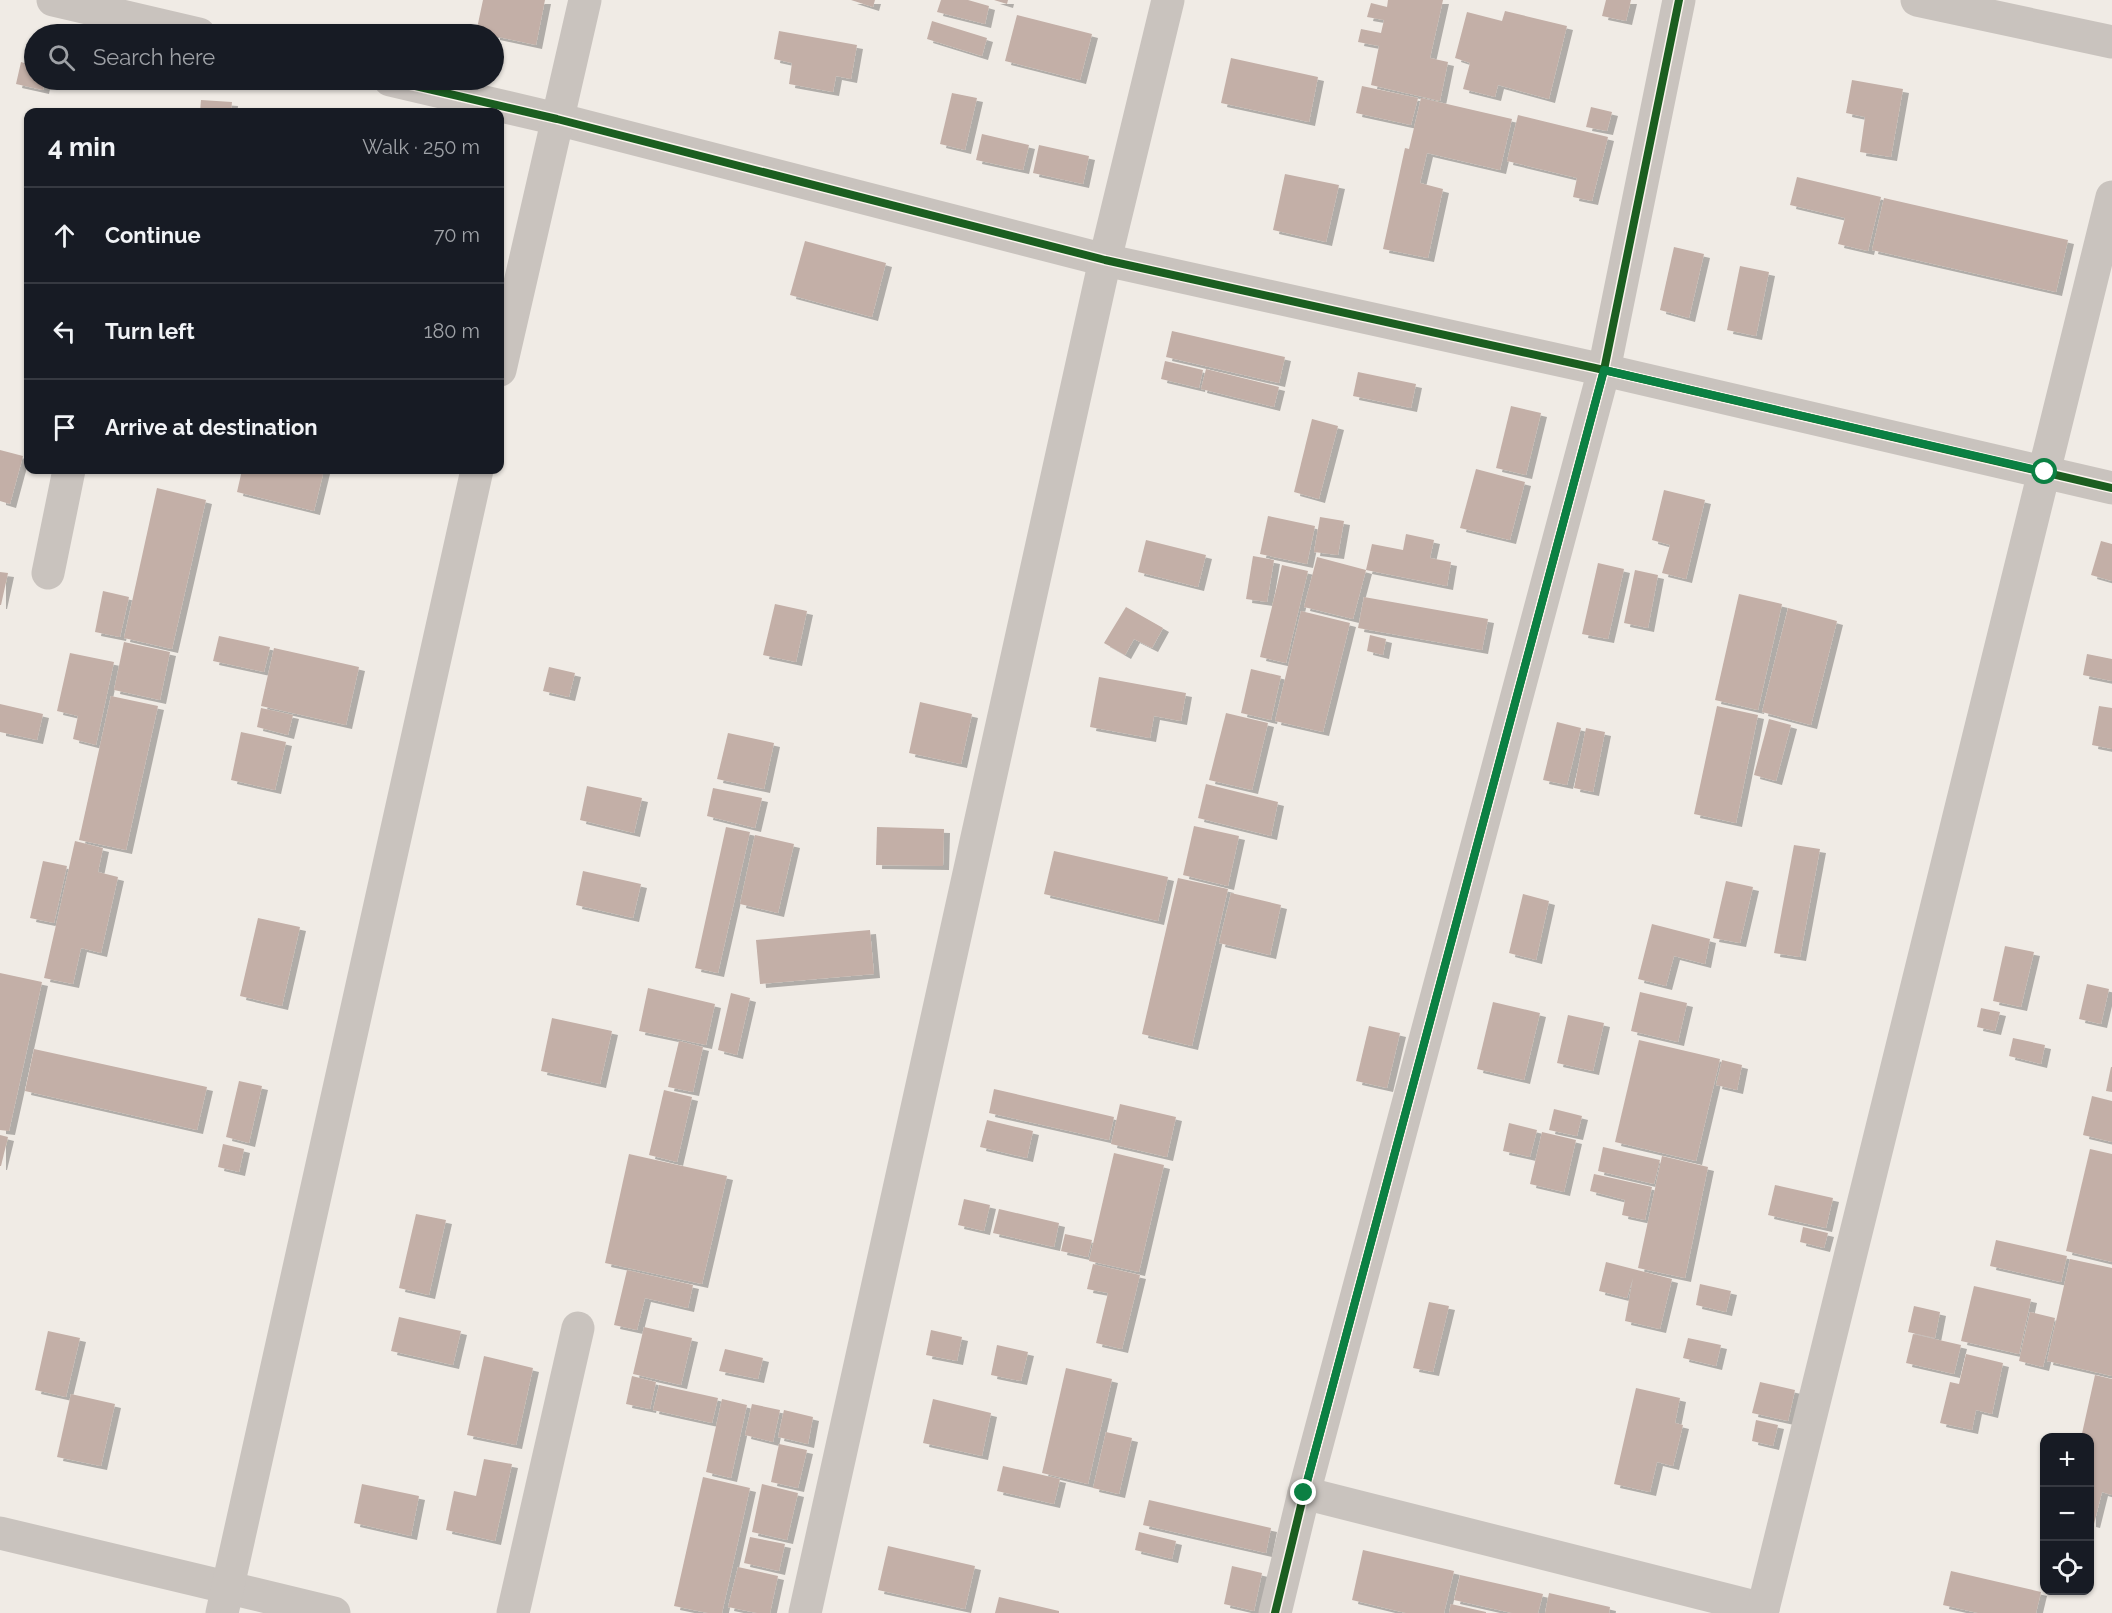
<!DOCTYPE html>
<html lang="en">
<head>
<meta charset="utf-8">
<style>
	:root { --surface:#171b24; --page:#242831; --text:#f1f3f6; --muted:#9ea1a6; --line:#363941 }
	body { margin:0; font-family:Raleway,sans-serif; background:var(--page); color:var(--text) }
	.controls { position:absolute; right:18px; bottom:18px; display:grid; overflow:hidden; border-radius:12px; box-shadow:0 2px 4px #0004 }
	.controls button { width:54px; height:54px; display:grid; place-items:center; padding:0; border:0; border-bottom:2px solid var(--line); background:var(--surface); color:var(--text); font:30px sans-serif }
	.stop { position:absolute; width:18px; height:18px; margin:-14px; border:4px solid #0b8043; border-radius:50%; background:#fff }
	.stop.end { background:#0b8043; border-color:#fff; box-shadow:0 2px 6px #0008 }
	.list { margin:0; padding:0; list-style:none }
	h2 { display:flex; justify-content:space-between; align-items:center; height:78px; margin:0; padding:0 24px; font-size:26px }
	h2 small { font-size:20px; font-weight:400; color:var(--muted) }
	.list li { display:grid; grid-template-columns:39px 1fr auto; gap:18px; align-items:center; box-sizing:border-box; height:96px; padding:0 24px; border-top:2px solid var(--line) }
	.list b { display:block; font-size:22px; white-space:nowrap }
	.list em { font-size:20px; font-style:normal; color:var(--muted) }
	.icon { flex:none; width:33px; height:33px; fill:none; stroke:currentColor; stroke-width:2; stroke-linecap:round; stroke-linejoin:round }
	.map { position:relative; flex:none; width:2112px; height:1613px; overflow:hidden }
	.search { position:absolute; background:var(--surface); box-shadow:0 2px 4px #0004; left:24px; top:24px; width:480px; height:66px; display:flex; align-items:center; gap:15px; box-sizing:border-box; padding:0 21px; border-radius:33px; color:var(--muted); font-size:22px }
	.panel { position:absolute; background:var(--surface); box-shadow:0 2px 4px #0004; left:24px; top:108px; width:480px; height:366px; border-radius:12px }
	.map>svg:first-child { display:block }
	.building { fill:#c3afa7; filter:url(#shadow) }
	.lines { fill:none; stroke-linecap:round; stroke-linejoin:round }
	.street { stroke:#c9c3be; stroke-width:33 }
	.cycleway-casing { stroke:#fbf5ee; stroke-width:11 }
	.cycleway { stroke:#1b5e20; stroke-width:8 }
	.route { stroke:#0b8043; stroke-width:8 }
</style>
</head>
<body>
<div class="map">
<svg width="2112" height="1613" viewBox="0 0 2112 1613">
	<defs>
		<filter id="shadow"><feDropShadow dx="6" dy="4" stdDeviation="0" flood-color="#0004"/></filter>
	</defs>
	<rect width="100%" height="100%" fill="#f0ebe5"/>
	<g class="building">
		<polygon points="483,0 545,0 536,45 494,36 494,34 476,33"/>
		<polygon points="851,0 875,0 873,7"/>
		<polygon points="941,0 968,0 989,6 985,24 937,12"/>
		<polygon points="994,0 1008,0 1007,4"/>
		<polygon points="1388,0 1443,0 1430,58 1448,62 1440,101 1371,85 1379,46 1358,42 1361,29 1381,33 1384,20 1367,17 1371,3 1387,7"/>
		<polygon points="1606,0 1631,0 1626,21 1602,16"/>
		<polygon points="1505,11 1567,26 1549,99 1498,85 1495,97 1463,89 1470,63 1455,58 1467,12 1502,21"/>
		<polygon points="1017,15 1092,34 1080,80 1005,61"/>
		<polygon points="932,21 987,38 982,56 927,39"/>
		<polygon points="779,31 857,45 851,79 836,76 833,92 789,84 792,63 774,59"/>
		<polygon points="1231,58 1318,77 1309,122 1221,103"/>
		<polygon points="21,62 34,66 34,80 45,80 43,90 16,84"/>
		<polygon points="1852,80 1903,89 1891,157 1860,152 1865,117 1846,113"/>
		<polygon points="1362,86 1418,98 1411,125 1356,113"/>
		<polygon points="952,93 977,98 965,150 940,144"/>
		<polygon points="1421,98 1512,119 1500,170 1427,153 1420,183 1443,189 1428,258 1383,249 1405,148 1409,149"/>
		<polygon points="201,100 232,102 231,112 200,112"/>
		<polygon points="1591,107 1612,112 1607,131 1586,127"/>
		<polygon points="1518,115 1608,137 1592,201 1573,197 1577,178 1507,161"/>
		<polygon points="982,134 1029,145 1023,170 976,160"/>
		<polygon points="1039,145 1089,156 1083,184 1033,173"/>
		<polygon points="1285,174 1339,185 1326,242 1273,230"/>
		<polygon points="1797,177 1881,197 1868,251 1838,244 1845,218 1790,205"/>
		<polygon points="1884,198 2068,240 2056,292 1872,250"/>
		<polygon points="805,241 886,263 872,317 790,295"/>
		<polygon points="1674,247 1704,254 1689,318 1660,310"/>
		<polygon points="1740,266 1769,272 1756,336 1727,330"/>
		<polygon points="1172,331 1285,357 1279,383 1166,357"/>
		<polygon points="1165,361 1203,370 1199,388 1161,379"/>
		<polygon points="1206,369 1279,387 1274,407 1201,389"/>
		<polygon points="1358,372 1416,384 1411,408 1353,396"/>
		<polygon points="1511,406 1541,413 1526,475 1496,468"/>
		<polygon points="1312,419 1338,426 1319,499 1294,492"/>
		<polygon points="0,450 23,456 10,504 0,501"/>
		<polygon points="1476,469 1525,482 1510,540 1460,528"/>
		<polygon points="242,470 324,470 314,511 237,492"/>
		<polygon points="157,488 206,500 172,649 124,638"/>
		<polygon points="1664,490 1705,500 1686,579 1662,573 1670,545 1652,540"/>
		<polygon points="1268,516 1315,526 1307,564 1260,554"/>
		<polygon points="1320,517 1344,521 1338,555 1314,552"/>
		<polygon points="1406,534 1434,540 1430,558 1451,562 1447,586 1366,570 1372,544 1403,550"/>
		<polygon points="1146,540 1206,555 1198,587 1138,572"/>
		<polygon points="2101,541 2112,544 2112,581 2091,575"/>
		<polygon points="1253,556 1274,560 1267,602 1246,599"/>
		<polygon points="1317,557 1366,570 1353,619 1304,607"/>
		<polygon points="1598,563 1624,569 1608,639 1582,634"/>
		<polygon points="1282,565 1308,571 1286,663 1260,657"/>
		<polygon points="1635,570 1658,575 1648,628 1624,623"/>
		<polygon points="0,572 8,573 1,605 0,605"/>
		<polygon points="103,591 129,597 120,637 95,632"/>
		<polygon points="1739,594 1782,604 1758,710 1715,700"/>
		<polygon points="1364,597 1488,619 1482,650 1358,628"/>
		<polygon points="775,604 807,611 796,662 763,655"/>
		<polygon points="1126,607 1163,628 1152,648 1134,639 1125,655 1104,643"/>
		<polygon points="1788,608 1837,621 1811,725 1762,712"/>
		<polygon points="1301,611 1350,623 1323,732 1275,721"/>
		<polygon points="1370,635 1386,639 1383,655 1367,651"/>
		<polygon points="219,636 270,647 264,672 213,661"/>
		<polygon points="124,642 170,652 160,700 114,690"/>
		<polygon points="274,648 359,667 346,725 261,706"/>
		<polygon points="70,653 114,662 96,745 73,739 78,716 57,711"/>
		<polygon points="2087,654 2112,659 2112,681 2083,675"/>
		<polygon points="549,667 575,673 569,697 543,691"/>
		<polygon points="1251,669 1281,676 1271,720 1241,713"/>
		<polygon points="1099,677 1186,693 1181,721 1154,716 1150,738 1090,727"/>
		<polygon points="111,696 158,706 126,850 79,840"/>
		<polygon points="920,702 972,714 961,764 909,753"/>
		<polygon points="0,704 43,714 37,740 0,732"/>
		<polygon points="1717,706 1758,715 1736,823 1694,814"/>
		<polygon points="2099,706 2112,708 2112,749 2092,745"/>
		<polygon points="261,708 293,715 288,735 257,727"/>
		<polygon points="1226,713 1268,723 1252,790 1209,780"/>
		<polygon points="1769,719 1791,725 1776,781 1754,775"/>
		<polygon points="1557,722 1581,728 1567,785 1543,780"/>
		<polygon points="1586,728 1605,732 1593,792 1574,788"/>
		<polygon points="241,732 286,742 275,790 231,780"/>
		<polygon points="728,733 774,743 764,789 717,779"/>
		<polygon points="1206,784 1278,802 1271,836 1198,818"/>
		<polygon points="587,786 642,798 634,833 580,820"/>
		<polygon points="713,788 762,798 755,828 707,816"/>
		<polygon points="1194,826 1239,836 1228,886 1183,875"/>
		<polygon points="726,827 750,832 718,973 695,968"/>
		<polygon points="877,827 944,829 943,866 876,865"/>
		<polygon points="755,835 794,844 778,913 740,904"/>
		<polygon points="75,841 103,848 98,872 118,877 101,953 81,948 73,984 44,978"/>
		<polygon points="1794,845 1820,849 1800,957 1774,953"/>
		<polygon points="1054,851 1168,877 1158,921 1044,894"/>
		<polygon points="43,861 67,866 54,923 30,918"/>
		<polygon points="583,871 641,884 633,918 576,905"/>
		<polygon points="1178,878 1228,889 1192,1046 1142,1034"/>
		<polygon points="1726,881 1753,887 1740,943 1713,938"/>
		<polygon points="1231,893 1281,905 1270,955 1219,943"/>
		<polygon points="1523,894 1549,901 1536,960 1509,953"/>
		<polygon points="258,918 300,927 282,1006 240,996"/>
		<polygon points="1652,924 1710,939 1705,964 1674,956 1666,986 1638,979"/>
		<polygon points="870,930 874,974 760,984 756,940"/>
		<polygon points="2005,946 2034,952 2021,1007 1993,1001"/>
		<polygon points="0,973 42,982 9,1131 0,1130"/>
		<polygon points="2087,984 2109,989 2101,1024 2079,1019"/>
		<polygon points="648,988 715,1004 706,1045 639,1031"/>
		<polygon points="1640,992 1687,1003 1678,1042 1631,1031"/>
		<polygon points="731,993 750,998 737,1055 718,1050"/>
		<polygon points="1493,1002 1540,1013 1524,1080 1477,1069"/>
		<polygon points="1981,1008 2000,1012 1995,1031 1977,1027"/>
		<polygon points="1568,1015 1604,1023 1593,1071 1557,1063"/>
		<polygon points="552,1018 612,1031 600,1084 541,1071"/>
		<polygon points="1369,1026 1400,1033 1387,1088 1356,1081"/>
		<polygon points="2013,1038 2045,1045 2041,1064 2009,1056"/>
		<polygon points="1639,1040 1720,1059 1696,1161 1615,1142"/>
		<polygon points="679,1041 703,1047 693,1092 668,1087"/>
		<polygon points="34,1049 207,1087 197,1130 25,1091"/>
		<polygon points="1722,1060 1742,1065 1737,1090 1716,1085"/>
		<polygon points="2111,1067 2112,1067 2112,1092 2106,1091"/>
		<polygon points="239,1081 262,1086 249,1143 226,1137"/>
		<polygon points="994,1089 1114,1117 1109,1140 989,1113"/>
		<polygon points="664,1090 692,1097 677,1162 649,1155"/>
		<polygon points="2092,1096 2112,1101 2112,1142 2083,1135"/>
		<polygon points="1120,1104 1176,1117 1167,1157 1111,1144"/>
		<polygon points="1554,1109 1582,1116 1577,1136 1549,1130"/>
		<polygon points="987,1120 1033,1131 1027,1158 980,1147"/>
		<polygon points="1509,1123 1537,1130 1530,1157 1503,1151"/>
		<polygon points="1542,1132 1576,1140 1564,1192 1530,1184"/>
		<polygon points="0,1135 8,1137 1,1166 0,1166"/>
		<polygon points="223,1144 244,1149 239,1172 218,1167"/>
		<polygon points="1603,1147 1660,1160 1654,1184 1598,1171"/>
		<polygon points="2090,1149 2112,1154 2112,1262 2066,1251"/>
		<polygon points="1114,1153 1164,1165 1139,1272 1089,1261"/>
		<polygon points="629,1154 727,1176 702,1284 605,1263"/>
		<polygon points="1662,1156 1708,1167 1685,1278 1638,1268"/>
		<polygon points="1594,1174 1652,1187 1645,1220 1622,1215 1625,1200 1590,1191"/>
		<polygon points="1775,1185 1833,1198 1826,1228 1768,1215"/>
		<polygon points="964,1199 990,1205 984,1231 958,1225"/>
		<polygon points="999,1209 1059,1223 1054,1247 993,1233"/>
		<polygon points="416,1214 446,1220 429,1295 399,1288"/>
		<polygon points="1803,1227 1828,1233 1824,1248 1800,1242"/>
		<polygon points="1065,1234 1092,1240 1088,1257 1061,1251"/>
		<polygon points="1996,1240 2067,1256 2061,1282 1990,1266"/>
		<polygon points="2070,1259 2112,1268 2112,1376 2047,1361"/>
		<polygon points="1606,1262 1672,1279 1660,1329 1625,1321 1633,1278 1627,1298 1599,1291"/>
		<polygon points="1093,1264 1140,1275 1122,1349 1096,1343 1108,1293 1087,1289"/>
		<polygon points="627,1270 693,1285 688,1308 645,1298 637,1330 614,1325"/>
		<polygon points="1700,1284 1731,1291 1726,1312 1696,1305"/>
		<polygon points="1974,1286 2031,1299 2019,1354 1961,1341"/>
		<polygon points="1429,1302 1449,1306 1433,1372 1413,1368"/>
		<polygon points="1914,1306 1940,1312 1935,1338 1908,1332"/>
		<polygon points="2030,1312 2055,1318 2043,1367 2019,1361"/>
		<polygon points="399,1317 461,1331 453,1365 391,1351"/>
		<polygon points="644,1327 692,1338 681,1385 633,1374"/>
		<polygon points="931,1330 962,1337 957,1361 926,1355"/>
		<polygon points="48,1331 80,1338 66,1397 35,1390"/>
		<polygon points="1913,1334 1961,1345 1954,1374 1906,1363"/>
		<polygon points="1688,1338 1721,1345 1716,1366 1683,1358"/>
		<polygon points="997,1345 1028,1352 1021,1381 991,1375"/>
		<polygon points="725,1349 763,1358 758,1379 719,1371"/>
		<polygon points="1966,1354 2003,1363 1992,1414 1976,1410 1972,1430 1940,1423 1950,1382 1959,1384"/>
		<polygon points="484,1356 533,1368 516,1445 467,1435"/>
		<polygon points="1066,1368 1112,1379 1088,1484 1042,1473"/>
		<polygon points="2095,1375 2112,1379 2112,1495 2102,1492 2094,1524 2090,1523 2090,1438 2081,1438"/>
		<polygon points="632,1376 656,1382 650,1409 626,1404"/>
		<polygon points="1760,1382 1795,1390 1788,1421 1752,1413"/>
		<polygon points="659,1385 718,1398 712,1423 653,1410"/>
		<polygon points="1636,1388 1680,1398 1675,1423 1683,1425 1673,1466 1657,1462 1650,1492 1614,1484"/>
		<polygon points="71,1394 115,1404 101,1466 57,1457"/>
		<polygon points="722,1399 747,1405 731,1478 706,1472"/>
		<polygon points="933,1399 991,1413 982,1456 923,1443"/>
		<polygon points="752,1404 780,1410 773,1442 745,1435"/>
		<polygon points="784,1410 813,1417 808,1444 778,1437"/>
		<polygon points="1756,1420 1778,1425 1773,1446 1752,1441"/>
		<polygon points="1106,1432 1132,1438 1119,1494 1093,1488"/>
		<polygon points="779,1444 807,1450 798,1488 771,1482"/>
		<polygon points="484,1459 512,1464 495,1541 446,1530 454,1491 476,1496"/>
		<polygon points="1003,1466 1060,1479 1054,1504 997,1491"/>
		<polygon points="703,1477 750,1488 722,1613 708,1613 674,1606"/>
		<polygon points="362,1484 419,1496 411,1536 354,1523"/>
		<polygon points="762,1484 798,1493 787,1540 752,1532"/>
		<polygon points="1149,1500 1271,1528 1266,1553 1143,1525"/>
		<polygon points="1139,1532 1176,1541 1172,1559 1135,1550"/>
		<polygon points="750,1537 785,1544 779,1571 744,1563"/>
		<polygon points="888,1546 975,1566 965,1609 878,1590"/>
		<polygon points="1363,1550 1454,1571 1444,1613 1406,1613 1352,1600"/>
		<polygon points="1232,1566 1262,1573 1254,1611 1224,1604"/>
		<polygon points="738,1567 778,1576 770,1613 757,1613 728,1607"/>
		<polygon points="1951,1571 2041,1592 2036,1613 1978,1613 1943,1605"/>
		<polygon points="1460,1575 1543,1594 1538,1613 1512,1613 1454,1600"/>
		<polygon points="1549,1593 1610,1607 1609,1613 1545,1613"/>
		<polygon points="999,1597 1059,1611 1059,1613 995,1613"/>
		<polygon points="1451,1604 1486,1612 1486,1613 1449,1613"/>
	</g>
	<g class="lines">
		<g class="street">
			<polyline points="53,0 199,34"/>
			<polyline points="1917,0 2112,42"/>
			<polyline points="390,80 557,119 1105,260 1604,370 2112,488"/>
			<polyline points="500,370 585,0"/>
			<polyline points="48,573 69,470"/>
			<polyline points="1304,1493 1763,1609"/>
			<polyline points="0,1533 334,1613"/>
			<polyline points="222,1613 477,470"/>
			<polyline points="513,1613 578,1328"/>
			<polyline points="805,1613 1105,260 1168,0"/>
			<polyline points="1275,1613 1304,1493 1604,370 1679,0"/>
			<polyline points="1762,1613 2112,197"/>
		</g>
		<defs>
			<g id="cycleway">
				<polyline points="390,80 557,119 1105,260 1604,370 2112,488"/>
				<polyline points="1275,1613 1304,1493 1604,370 1679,0"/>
			</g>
		</defs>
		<use href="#cycleway" class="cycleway-casing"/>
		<use href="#cycleway" class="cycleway"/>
	</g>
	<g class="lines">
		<polyline class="route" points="1304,1493 1604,370 2045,472"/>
	</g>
</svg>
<div class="controls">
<button>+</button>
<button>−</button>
<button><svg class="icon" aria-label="locate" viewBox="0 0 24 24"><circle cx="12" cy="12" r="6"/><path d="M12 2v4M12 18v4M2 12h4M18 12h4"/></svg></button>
</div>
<div class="stop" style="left:2045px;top:472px"></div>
<div class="stop end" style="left:1304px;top:1493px"></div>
<div class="search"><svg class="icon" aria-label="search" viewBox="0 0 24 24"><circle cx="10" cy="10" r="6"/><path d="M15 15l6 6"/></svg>Search here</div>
<section class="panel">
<h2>4 min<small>Walk · 250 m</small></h2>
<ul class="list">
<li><svg class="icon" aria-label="ahead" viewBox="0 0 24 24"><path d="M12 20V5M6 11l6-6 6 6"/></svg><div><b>Continue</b></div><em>70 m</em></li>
<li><svg class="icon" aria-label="left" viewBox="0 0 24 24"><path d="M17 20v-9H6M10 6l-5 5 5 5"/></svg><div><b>Turn left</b></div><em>180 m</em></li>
<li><svg class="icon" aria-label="arrive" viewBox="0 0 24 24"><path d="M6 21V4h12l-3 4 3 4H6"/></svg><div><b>Arrive at destination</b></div></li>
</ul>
</section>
</div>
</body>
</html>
